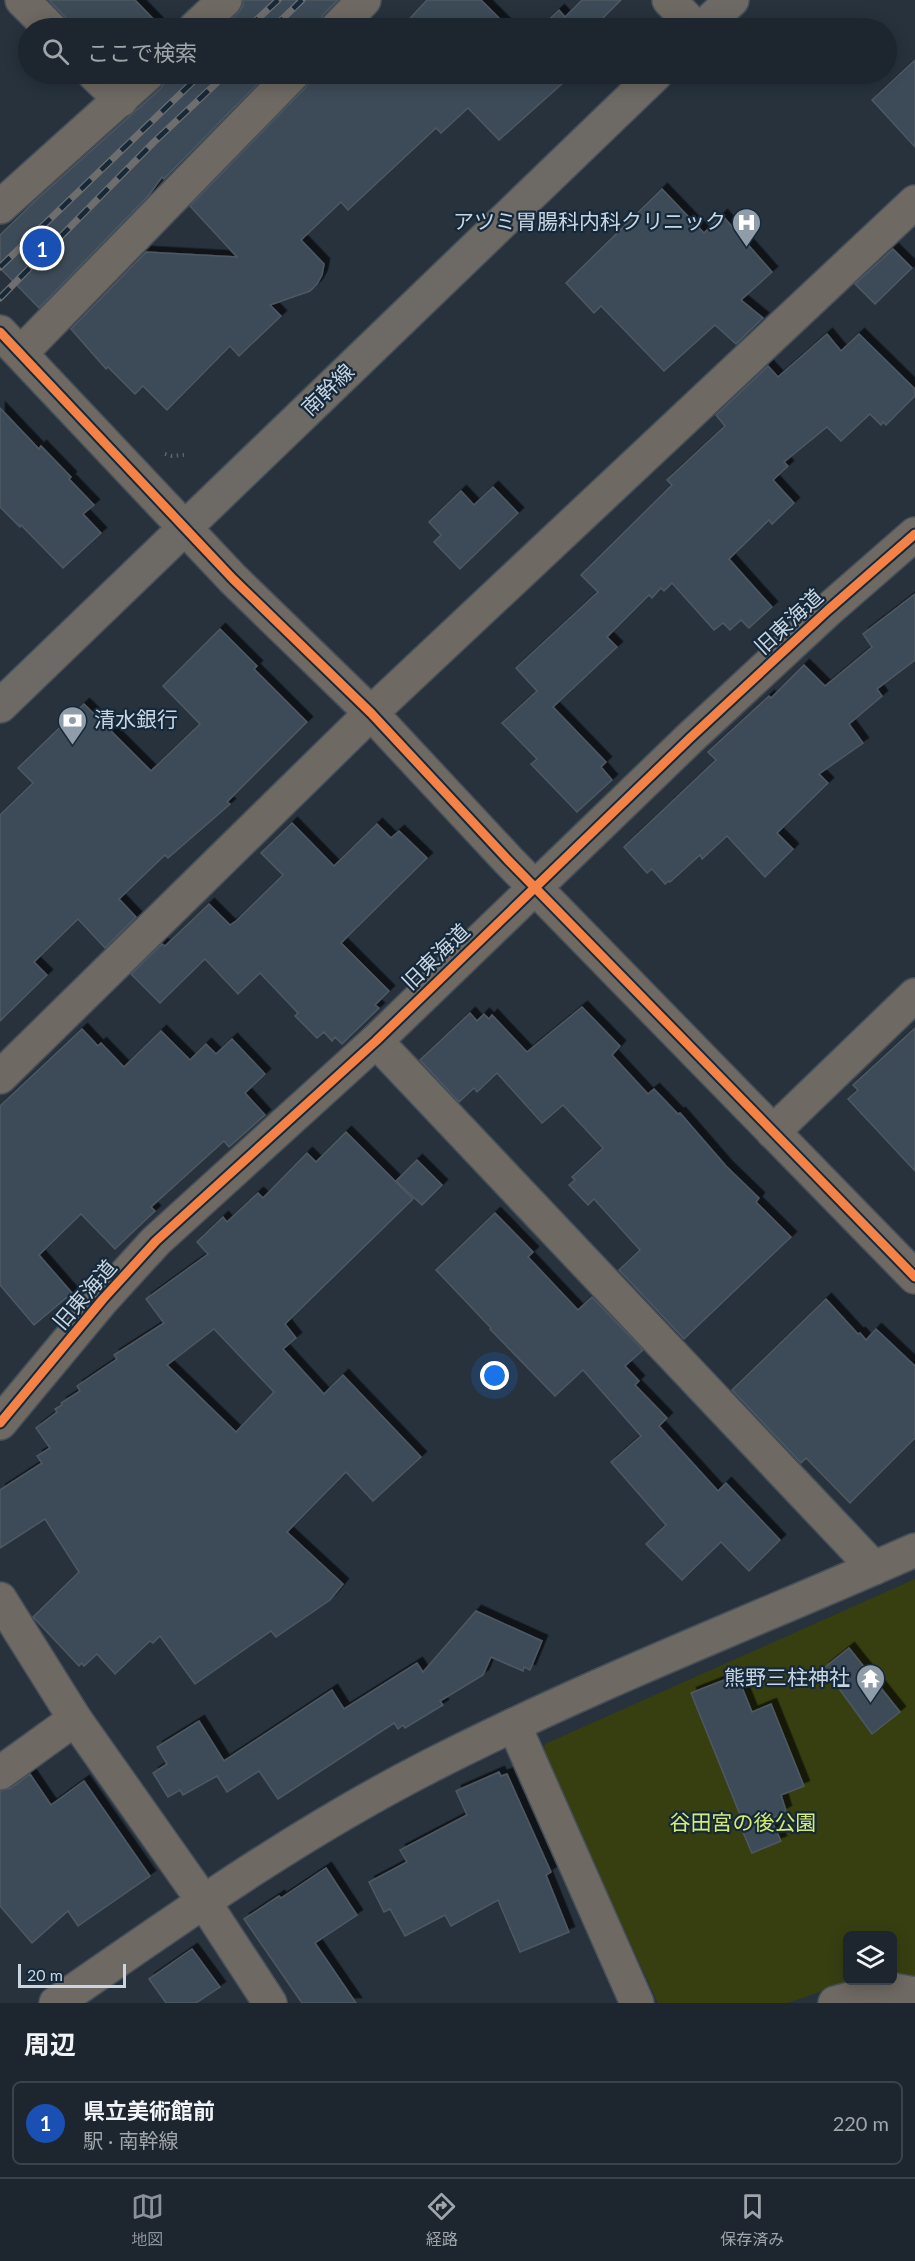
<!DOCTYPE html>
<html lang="ja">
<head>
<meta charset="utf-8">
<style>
	:root { --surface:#1d262e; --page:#252e36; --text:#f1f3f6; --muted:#a0a5aa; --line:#3b434a; --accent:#8c9099 }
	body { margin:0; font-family:Lato,"Noto Sans JP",sans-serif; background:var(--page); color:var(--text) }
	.controls { position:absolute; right:18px; bottom:18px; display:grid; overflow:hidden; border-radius:9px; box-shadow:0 3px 15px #0003 }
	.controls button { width:54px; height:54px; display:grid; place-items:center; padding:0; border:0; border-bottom:2px solid var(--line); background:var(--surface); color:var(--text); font:30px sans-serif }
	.scale { position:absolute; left:18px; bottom:15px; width:108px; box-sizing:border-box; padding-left:6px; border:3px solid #c9d6e2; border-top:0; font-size:16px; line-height:21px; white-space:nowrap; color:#c9d6e2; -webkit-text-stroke:4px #15293b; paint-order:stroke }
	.you { position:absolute; left:495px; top:1376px; width:21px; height:21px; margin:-15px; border:4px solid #fff; border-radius:50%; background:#1a73e8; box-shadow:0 0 0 9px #1a73e833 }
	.badge { display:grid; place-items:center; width:39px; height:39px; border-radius:50%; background:var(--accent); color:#fff; font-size:20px; font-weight:700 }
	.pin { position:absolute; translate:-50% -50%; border:3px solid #fff; box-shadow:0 2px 6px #0006 }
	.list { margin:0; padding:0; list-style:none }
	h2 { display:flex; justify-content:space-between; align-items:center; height:78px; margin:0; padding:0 24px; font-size:26px }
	h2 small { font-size:20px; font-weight:400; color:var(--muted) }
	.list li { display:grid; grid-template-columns:39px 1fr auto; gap:18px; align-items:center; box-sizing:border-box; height:84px; margin:0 12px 12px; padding:0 12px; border:2px solid var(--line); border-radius:9px }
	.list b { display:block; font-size:22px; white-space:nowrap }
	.list p { margin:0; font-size:20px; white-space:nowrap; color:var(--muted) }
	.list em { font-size:20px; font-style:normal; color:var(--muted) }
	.icon { flex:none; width:33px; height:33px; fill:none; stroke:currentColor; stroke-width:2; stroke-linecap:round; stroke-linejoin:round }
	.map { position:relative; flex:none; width:915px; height:2003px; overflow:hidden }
	.search { position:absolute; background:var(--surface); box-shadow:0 3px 15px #0003; left:18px; right:18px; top:18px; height:66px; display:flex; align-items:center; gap:15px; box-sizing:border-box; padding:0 21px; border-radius:33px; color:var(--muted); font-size:22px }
	.sheet { height:174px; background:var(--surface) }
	nav { display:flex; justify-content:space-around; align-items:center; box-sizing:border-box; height:84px; border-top:2px solid var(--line); background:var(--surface); font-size:16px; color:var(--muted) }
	nav a { display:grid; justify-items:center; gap:3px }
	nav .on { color:var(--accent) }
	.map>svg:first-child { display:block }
	.green { fill:#373f11 }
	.building { fill:#3c4c59; stroke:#4e5862; stroke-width:1.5; fill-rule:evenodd; filter:url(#shadow) }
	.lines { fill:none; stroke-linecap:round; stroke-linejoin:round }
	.minor-casing { stroke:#465059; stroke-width:36 }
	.major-casing { stroke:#465059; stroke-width:36 }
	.path { stroke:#656563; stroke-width:4; stroke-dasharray:1.5 4.5; stroke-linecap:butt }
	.minor { stroke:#6e6962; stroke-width:33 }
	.major { stroke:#6d6964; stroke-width:33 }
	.rail-casing { stroke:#6d6e6d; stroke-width:7 }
	.rail { stroke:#15293b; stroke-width:4.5; stroke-dasharray:14; stroke-linecap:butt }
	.cycleway-casing { stroke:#15293b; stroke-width:13 }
	.cycleway { stroke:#f48246; stroke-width:9 }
	.labels { text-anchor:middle; stroke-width:4.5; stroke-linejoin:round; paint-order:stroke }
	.poi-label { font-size:21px; fill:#c9d6e2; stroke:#15293b; text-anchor:end }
	.street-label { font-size:21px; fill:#c9d6e2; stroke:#15293b }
	.park-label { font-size:21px; fill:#d5eb70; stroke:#15293b }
</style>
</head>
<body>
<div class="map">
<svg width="915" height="2003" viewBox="0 0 915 2003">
	<defs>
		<filter id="shadow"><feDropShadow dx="5.5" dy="-5.5" stdDeviation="0" flood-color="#0009"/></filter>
	</defs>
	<rect width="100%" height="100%" fill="#27323d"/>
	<polygon class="green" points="915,1579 915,1978 893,1975 892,1936 848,1936 848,1980 850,1981 788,2003 658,2003 543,1755 545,1744"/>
	<g class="building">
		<polygon points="49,0 135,0 162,28 76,28"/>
		<polygon points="243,0 338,0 323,15 317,28 222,28 238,13 243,6"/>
		<polygon points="427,0 481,0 509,28 401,28"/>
		<polygon points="582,0 621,0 593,28 540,28 559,10 565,17"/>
		<polygon points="915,60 915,147 872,100"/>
		<polygon points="166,74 267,74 164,179 162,177 149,195 39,308 0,268 0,235 35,201 161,88 166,80"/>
		<polygon points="311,74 573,74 499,140 468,108 441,133 436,128 348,210 341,202 301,240 324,264 322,275 317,284 310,291 270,305 281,316 239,356 230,346 167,410 143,386 135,394 108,367 106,369 71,329 146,252 237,257 190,206 306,87 311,79"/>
		<polygon points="662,189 704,233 722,215 772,272 741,300 763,318 736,344 715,325 664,371 601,306 594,313 566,283"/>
		<polygon points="893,249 912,268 875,304 855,284"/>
		<polygon points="827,334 841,351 859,334 915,389 915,396 886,425 883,422 881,425 870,414 841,441 827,427 784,462 788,466 773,480 794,503 772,524 769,520 729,559 772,607 749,628 741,620 730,630 723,623 714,630 672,583 664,591 661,588 652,598 649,595 607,637 617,647 553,707 606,762 601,767 612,780 577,812 531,764 537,759 502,723 537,691 516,668 598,592 581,575 672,485 667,480 725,426 716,415 768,366 778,377"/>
		<polygon points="0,408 39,449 41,446 71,477 69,479 94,505 83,514 101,533 63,568 21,525 20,527 0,507"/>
		<polygon points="493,487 518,513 460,569 434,542 441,535 429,522 461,491 474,505"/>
		<polygon points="915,594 915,660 877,689 882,696 849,724 863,743 819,774 828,783 777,833 793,849 765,877 727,836 702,859 700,855 670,882 669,881 665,884 652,869 647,873 624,847 716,760 708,752 769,696 771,698 804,665 825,686 872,647 863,634"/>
		<polygon points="220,629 257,666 254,669 307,722 227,802 230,804 168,858 165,855 119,899 136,917 105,948 78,919 34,962 47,975 0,1021 0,815 33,783 18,768 84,704 151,771 200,724 163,686"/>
		<polygon points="292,823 334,866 377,824 391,838 399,831 427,858 341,943 389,991 375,1005 379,1008 342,1044 335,1037 332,1041 324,1032 317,1038 295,1016 298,1013 260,973 238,994 205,959 160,1003 131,974 162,944 165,946 209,904 230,925 236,921 283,875 261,853"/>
		<polygon points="582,1007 620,1046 612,1055 648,1094 654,1089 678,1114 680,1113 726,1166 759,1198 756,1202 791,1237 684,1339 619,1270 640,1250 594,1199 588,1205 569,1185 575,1180 572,1177 603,1148 563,1105 542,1123 497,1073 477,1092 474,1088 459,1102 420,1060 470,1013 477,1021 484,1014 489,1019 492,1015 527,1052"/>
		<polygon points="915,1028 915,1171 848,1099 858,1090 853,1085"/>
		<polygon points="82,1029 98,1046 101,1043 124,1067 161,1031 190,1060 206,1044 216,1054 232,1039 265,1074 245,1093 265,1115 229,1147 224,1141 151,1207 155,1211 115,1249 81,1214 39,1255 72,1293 34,1325 0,1285 0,1106"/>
		<path d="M346 1132 413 1199 285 1324 296 1338 283 1349 324 1394 343 1375 421 1457 373 1501 346 1472 287 1532 343 1584 330 1600 276 1637 271 1631 195 1684 160 1636 153 1643 150 1641 115 1674 97 1654 84 1666 82 1663 79 1666 33 1617 79 1572 45 1519 0 1548V1490L42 1463 37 1456 50 1448 36 1428 57 1412 55 1409 62 1405 61 1403 80 1391 77 1386 117 1359 114 1355 164 1323 146 1299 208 1254 197 1242 223 1217 227 1222 258 1193 263 1198 307 1153 316 1162ZM214 1329 274 1392 236 1432 167 1365Z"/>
		<polygon points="417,1160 442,1185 422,1205 396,1181"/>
		<polygon points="495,1213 533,1252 528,1257 578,1310 592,1297 643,1350 625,1366 639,1381 635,1385 667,1418 659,1426 718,1491 726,1483 780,1540 749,1571 721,1542 682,1580 646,1544 666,1525 611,1462 641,1436 583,1370 555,1396 490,1329 491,1328 436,1270"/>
		<polygon points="826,1299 858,1334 860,1333 866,1340 876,1329 915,1366 915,1438 850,1503 806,1458 801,1463 732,1390"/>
		<polygon points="476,1611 542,1641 530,1670 524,1667 523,1671 491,1657 483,1675 440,1701 443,1705 405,1728 403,1725 398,1729 394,1723 278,1799 259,1771 227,1792 217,1776 183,1795 180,1790 168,1797 153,1773 167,1764 157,1747 199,1721 224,1761 332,1690 344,1709 417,1663 423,1672"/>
		<polygon points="849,1648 900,1712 872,1734 824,1668"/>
		<polygon points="737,1675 752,1712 771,1704 804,1786 781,1795 786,1811 771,1819 781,1841 752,1853 739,1823 743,1822 691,1693"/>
		<polygon points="499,1772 501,1776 507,1774 551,1872 546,1875 569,1932 520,1952 498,1900 451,1926 445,1915 405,1936 390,1909 384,1912 369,1882 407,1862 400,1850 467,1815 456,1791"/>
		<polygon points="30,1774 51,1805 84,1781 150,1876 78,1926 68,1911 32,1943 0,1906 0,1791 11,1788"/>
		<polygon points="326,1868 357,1915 315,1943 356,2003 302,2003 244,1919 279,1896 281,1898"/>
		<polygon points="192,1949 220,1987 196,2003 166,2003 149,1979"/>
	</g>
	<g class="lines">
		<defs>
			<g id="minor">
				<polyline points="22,0 50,28"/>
				<polyline points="669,0 696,28"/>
				<polyline points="195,28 225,0"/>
				<polyline points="337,28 364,0"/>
				<polyline points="94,74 121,100"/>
				<polyline points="0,207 148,74"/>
				<polyline points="0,332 233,579 371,713 508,860 915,1277"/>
				<polyline points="21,353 293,74"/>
				<polyline points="376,1041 874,1568"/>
				<polyline points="0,1077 371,713 915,202"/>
				<polyline points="773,1132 915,995"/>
				<polyline points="0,1423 103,1299 156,1241 376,1041 690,738 828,610 915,534"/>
				<polyline points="0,1599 75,1719 204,1902 270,2003"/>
				<polyline points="514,1725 637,2003"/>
				<polyline points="0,1773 75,1719"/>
				<path d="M56 2003C176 1920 297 1834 428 1767 586 1686 752 1622 915 1550"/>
				<polyline points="835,2003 888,1989 915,1994"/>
			</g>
			<g id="major">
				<polyline points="702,28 732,0"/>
				<polyline points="0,706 656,74"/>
			</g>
		</defs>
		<use href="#minor" class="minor-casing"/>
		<use href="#major" class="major-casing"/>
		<polyline class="path" points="165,454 172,456 184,455"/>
		<use href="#minor" class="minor"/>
		<use href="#major" class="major"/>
		<defs>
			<g id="rail">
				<polyline points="248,28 278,0"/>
				<polyline points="273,28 302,0"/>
				<polyline points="0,267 201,74"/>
				<polyline points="0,298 154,142 226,74"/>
			</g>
		</defs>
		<use href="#rail" class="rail-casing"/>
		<use href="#rail" class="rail"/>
		<defs>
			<g id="cycleway">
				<polyline points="0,332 233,579 371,713 508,860 915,1277"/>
				<polyline points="0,1423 103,1299 156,1241 376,1041 690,738 828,610 915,534"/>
			</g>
		</defs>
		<use href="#cycleway" class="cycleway-casing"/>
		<use href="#cycleway" class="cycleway"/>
	</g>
	<defs>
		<symbol id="hospital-pin" viewBox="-11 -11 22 30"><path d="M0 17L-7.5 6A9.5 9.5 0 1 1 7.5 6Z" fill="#909da8" stroke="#15293b"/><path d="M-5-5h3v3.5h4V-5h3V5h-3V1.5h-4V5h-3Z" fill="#fff"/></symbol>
		<symbol id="bank-pin" viewBox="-11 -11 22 30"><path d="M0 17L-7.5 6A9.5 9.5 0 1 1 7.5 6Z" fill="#909da8" stroke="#15293b"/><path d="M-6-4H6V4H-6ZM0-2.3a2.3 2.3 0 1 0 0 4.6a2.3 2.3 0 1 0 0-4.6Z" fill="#fff"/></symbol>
		<symbol id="temple-pin" viewBox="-11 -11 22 30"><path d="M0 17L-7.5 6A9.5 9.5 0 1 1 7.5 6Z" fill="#909da8" stroke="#15293b"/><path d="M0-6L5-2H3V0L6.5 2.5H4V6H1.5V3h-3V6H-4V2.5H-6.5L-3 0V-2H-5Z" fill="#fff"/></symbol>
	</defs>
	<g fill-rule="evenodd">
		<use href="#hospital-pin" x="730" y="206" width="33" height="45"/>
		<use href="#bank-pin" x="56" y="704" width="33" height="45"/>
		<use href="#temple-pin" x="854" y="1662" width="33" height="45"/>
	</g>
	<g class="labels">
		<g class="poi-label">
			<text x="726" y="229">アツミ胃腸科内科クリニック</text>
			<text x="94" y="727" text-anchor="start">清水銀行</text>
			<text x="850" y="1685">熊野三柱神社</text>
		</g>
		<g class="street-label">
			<text transform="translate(328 390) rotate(-44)" y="7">南幹線</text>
			<text transform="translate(789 622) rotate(-43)" y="7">旧東海道</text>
			<text transform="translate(436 957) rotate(-44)" y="7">旧東海道</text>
			<text transform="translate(85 1295) rotate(-49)" y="7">旧東海道</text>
		</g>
		<g class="park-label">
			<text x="743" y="1830">谷田宮の後公園</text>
		</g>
	</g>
</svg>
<div class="controls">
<button><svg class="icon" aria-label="layers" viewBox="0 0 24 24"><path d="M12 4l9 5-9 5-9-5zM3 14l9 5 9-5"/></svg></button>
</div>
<div class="scale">20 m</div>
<div class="you"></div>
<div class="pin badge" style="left:42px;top:248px;background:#1a4fb4">1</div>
<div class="search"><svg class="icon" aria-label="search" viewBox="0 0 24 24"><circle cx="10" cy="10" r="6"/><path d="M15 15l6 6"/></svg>ここで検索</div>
</div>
<section class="sheet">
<h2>周辺<small></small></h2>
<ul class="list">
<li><span class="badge" style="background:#1a4fb4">1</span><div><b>県立美術館前</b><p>駅 · 南幹線</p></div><em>220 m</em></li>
</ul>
</section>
<nav>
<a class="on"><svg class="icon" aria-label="map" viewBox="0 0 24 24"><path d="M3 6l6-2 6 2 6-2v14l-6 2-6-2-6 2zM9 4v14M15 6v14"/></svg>地図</a>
<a><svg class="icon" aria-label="directions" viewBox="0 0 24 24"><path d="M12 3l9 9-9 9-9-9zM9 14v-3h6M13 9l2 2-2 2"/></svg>経路</a>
<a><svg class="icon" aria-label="saved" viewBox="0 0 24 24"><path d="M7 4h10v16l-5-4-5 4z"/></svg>保存済み</a>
</nav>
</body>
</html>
